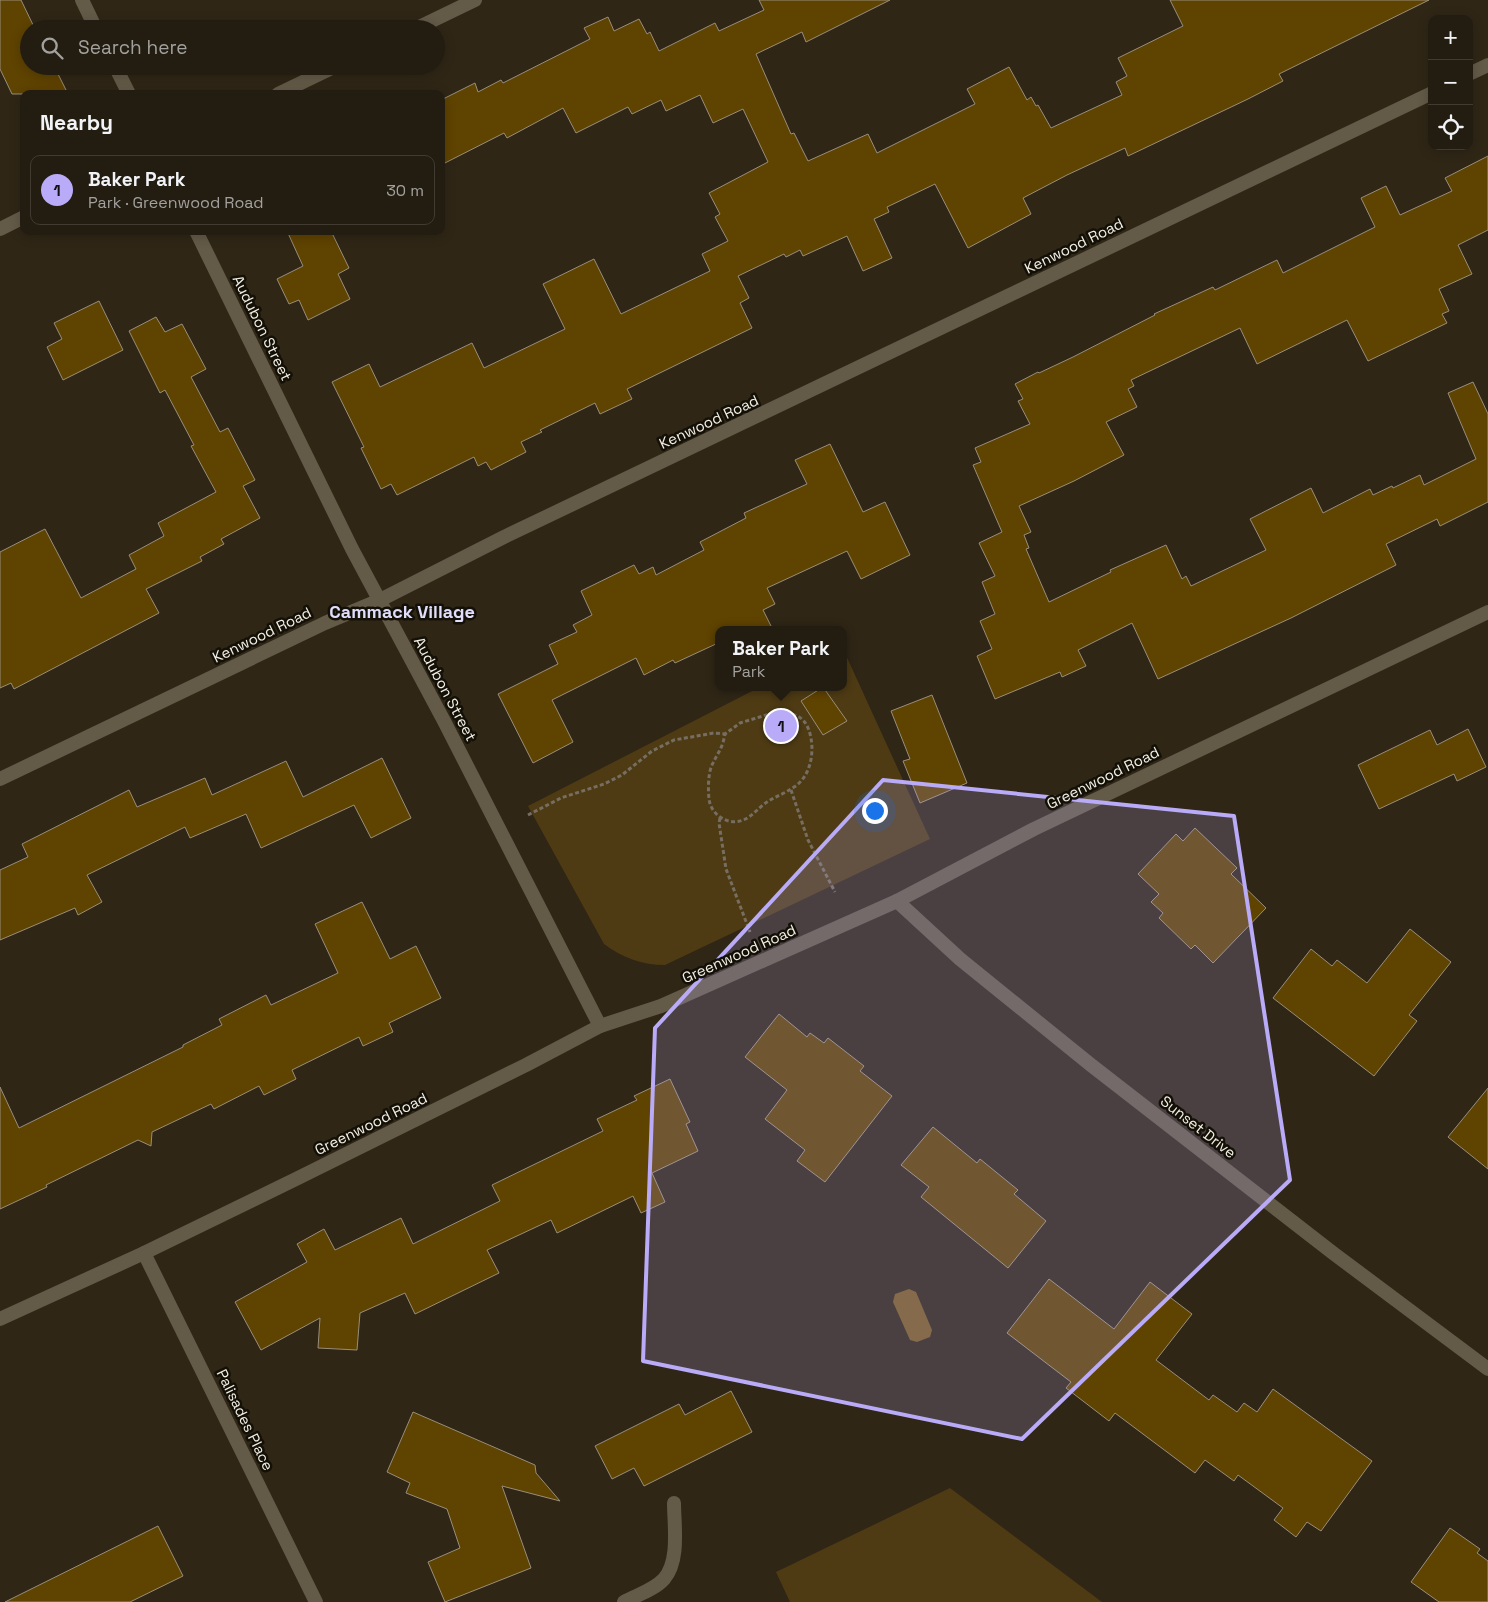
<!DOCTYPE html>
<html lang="en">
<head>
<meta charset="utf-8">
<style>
	:root { --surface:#231c10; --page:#2b2519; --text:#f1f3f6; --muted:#a3a19f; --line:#403a30; --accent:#b9abf7 }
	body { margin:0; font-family:"Space Grotesk",sans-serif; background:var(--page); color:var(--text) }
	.controls { position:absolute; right:15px; top:15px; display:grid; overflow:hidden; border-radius:10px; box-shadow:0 2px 12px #0003 }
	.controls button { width:45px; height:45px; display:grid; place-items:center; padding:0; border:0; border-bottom:1px solid var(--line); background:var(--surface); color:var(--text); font:25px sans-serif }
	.you { position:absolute; left:874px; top:810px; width:18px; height:18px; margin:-12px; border:4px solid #fff; border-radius:50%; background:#1a73e8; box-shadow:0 0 0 8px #1a73e833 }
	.badge { display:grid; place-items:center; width:32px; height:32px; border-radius:50%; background:var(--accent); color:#111; font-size:16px; font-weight:700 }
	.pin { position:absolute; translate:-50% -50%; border:2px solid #fff; box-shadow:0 1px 5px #0006 }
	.popup { position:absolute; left:715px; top:626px; width:132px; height:65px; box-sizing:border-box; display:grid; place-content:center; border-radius:10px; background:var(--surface); filter:drop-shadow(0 1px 4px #0005); font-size:16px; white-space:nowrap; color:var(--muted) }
	.popup b { font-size:19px; color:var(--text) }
	.popup::after { content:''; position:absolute; left:50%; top:100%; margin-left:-10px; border:10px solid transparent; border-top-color:var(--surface) }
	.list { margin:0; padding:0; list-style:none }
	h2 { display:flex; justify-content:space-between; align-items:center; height:65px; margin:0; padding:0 20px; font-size:21px }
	h2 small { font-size:16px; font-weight:400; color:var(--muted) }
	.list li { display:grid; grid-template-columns:32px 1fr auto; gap:15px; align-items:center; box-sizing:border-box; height:70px; margin:0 10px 10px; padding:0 10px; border:1px solid var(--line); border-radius:10px }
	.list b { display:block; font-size:19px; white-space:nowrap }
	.list p { margin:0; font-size:16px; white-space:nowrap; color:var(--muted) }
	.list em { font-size:16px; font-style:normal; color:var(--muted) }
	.icon { flex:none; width:28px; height:28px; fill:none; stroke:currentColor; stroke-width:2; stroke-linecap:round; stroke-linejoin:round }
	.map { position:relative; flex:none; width:1488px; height:1602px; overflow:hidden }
	.search { position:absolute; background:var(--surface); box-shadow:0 2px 12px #0003; left:20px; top:20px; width:425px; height:55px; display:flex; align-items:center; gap:12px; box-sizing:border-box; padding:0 18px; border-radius:28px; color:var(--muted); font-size:19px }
	.panel { position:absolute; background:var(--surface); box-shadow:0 2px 12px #0003; left:20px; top:90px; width:425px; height:145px; border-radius:10px }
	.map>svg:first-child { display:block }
	.green { fill:#4e3b14 }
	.water { fill:#795c21 }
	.building { fill:#5f4300; stroke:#998e7b }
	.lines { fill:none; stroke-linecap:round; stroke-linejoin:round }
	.path { stroke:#766e60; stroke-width:3; stroke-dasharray:4 2.5; stroke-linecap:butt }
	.service { stroke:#645a48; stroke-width:14 }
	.minor { stroke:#645a48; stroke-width:14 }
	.marked { fill:#b9abf7; fill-opacity:0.2; stroke:#b9abf7; stroke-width:4; stroke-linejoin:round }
	.labels { text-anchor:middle; stroke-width:5; stroke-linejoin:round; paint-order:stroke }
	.street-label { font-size:15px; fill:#f4eee3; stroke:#131008 }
	.quarter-label { font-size:18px; font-weight:bold; fill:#e1ddfa; stroke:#131008 }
</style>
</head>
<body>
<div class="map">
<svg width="1488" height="1602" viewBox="0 0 1488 1602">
	<rect width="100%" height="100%" fill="#2f2616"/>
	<g class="green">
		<path d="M844 651 930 839 665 965C642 965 623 958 604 944L528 806 760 687H844Z"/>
		<polygon points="950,1488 1102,1602 790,1602 776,1572"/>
	</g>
	<polygon class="water" points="909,1289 916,1292 932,1330 930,1337 917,1342 910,1340 893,1302 895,1294"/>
	<g class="building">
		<polygon points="0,0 21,0 35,29 29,29 29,66 54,66 68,94 12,94 0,69"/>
		<polygon points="759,0 890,0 806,42 802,32 756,54 791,134 794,133 808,161 868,134 877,153 975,104 967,89 1009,67 1027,100 1031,97 1036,106 1038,105 1051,128 1122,95 1116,82 1127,76 1118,58 1183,26 1170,0 1429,0 1279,74 1283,81 1248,99 1128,156 1125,148 1067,175 1023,198 1031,214 968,248 935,184 887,207 889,212 874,219 892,258 863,271 847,236 803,256 800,250 786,257 784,254 738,276 749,298 740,303 752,328 627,389 632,399 600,414 595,403 540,430 542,432 521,442 526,452 491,470 486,462 478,466 474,457 397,495 391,484 381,489 361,448 364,447 332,382 369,364 380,387 472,343 484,368 565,329 543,284 594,259 621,314 710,271 702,254 728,241 715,217 720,214 709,193 768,162 743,109 713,123 700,95 666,111 661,100 632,114 628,107 576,133 563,108 507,138 504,133 441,165 441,100 475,83 478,92 501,80 503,83 590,39 584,28 608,17 614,31 639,19 647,34 650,32 659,51 715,23 719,31 764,10"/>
		<polygon points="1488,156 1488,230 1458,245 1472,274 1439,289 1449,311 1442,314 1447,323 1368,361 1347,320 1257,364 1240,328 1131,380 1134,386 1128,389 1137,407 1106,422 1124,455 1074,481 1019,506 1031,532 1024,535 1029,548 1026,549 1049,602 1111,572 1110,570 1166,545 1182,579 1186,576 1191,586 1266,550 1250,519 1311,488 1323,513 1370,489 1373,495 1392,486 1393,488 1420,475 1424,485 1476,459 1448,393 1473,382 1488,414 1488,502 1440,526 1437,519 1386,544 1396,565 1291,618 1158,679 1132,623 1078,650 1086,666 1062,677 1060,672 995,699 977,656 992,649 980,621 995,614 982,582 995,576 979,543 1002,532 973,465 981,462 975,448 1030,424 1018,401 1023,399 1015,384 1038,372 1039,373 1073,357 1155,315 1154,314 1213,287 1215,290 1277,260 1283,273 1375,227 1361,198 1386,186 1400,215 1452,191 1445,178"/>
		<polygon points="287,231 331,231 349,268 338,274 350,299 308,320 299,300 289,304 277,279 303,266"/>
		<polygon points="99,301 123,350 63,380 47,347 62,339 54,323"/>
		<polygon points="156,317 165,332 182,324 206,369 191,377 220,432 228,428 255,480 243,486 260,518 221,539 224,544 200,557 202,561 146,589 159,613 14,689 11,683 0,688 0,552 45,529 81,598 136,569 129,555 164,536 158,523 216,492 191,446 194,445 165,390 160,393 129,331"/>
		<polygon points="830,444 863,512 885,502 910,555 861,579 847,551 767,588 775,604 763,610 773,630 718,630 718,643 675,663 673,660 644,675 636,658 552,700 573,742 533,763 498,694 558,664 549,645 577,632 573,625 592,615 581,591 634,565 639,574 653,567 656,575 704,550 700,542 746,518 744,513 807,484 795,460"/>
		<polygon points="823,687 847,721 823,735 801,701"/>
		<polygon points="932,695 967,783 920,803 903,761 910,759 891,711"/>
		<polygon points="1468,729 1486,767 1457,781 1454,774 1379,809 1358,765 1430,730 1437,745"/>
		<polygon points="382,758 411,818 371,838 354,805 261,848 246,814 190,838 185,827 87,875 102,902 78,915 75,908 0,940 0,870 28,857 22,844 129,790 137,807 205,778 212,795 286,761 303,797"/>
		<polygon points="1195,828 1237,868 1231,874 1266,908 1213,963 1195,945 1191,949 1159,918 1163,913 1151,902 1159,894 1138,874 1176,834 1183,841"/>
		<polygon points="362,902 390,959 416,946 441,998 389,1023 393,1032 363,1046 359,1037 292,1070 296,1079 264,1095 259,1086 214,1109 211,1104 152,1132 151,1146 138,1140 46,1185 47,1187 0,1209 0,1087 19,1128 183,1047 183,1045 222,1025 219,1019 266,995 271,1005 338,973 315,924"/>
		<polygon points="1410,929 1451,962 1409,1015 1417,1021 1374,1076 1273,998 1311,949 1332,966 1337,960 1367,983"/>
		<polygon points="779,1014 807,1037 810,1033 824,1043 828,1038 864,1066 860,1071 892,1096 825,1182 797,1161 805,1150 765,1119 787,1090 745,1057"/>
		<polygon points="670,1079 690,1122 686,1124 698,1151 652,1173 665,1202 641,1213 633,1196 557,1233 551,1220 487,1250 499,1273 415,1314 405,1293 360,1313 357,1350 318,1348 320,1318 261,1350 235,1302 307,1262 297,1244 324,1229 335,1250 401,1218 413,1244 500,1201 492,1185 603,1131 597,1119 637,1100 634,1096"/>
		<polygon points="1488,1088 1488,1169 1448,1137"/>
		<polygon points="933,1127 977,1163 980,1159 1018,1190 1014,1194 1046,1221 1008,1268 921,1197 929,1187 901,1165"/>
		<polygon points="1049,1279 1114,1329 1150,1282 1192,1314 1156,1360 1209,1400 1213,1395 1237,1412 1244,1403 1257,1412 1273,1389 1372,1461 1321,1531 1307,1522 1296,1537 1274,1520 1283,1508 1238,1475 1234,1481 1205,1460 1195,1473 1115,1413 1109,1421 1066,1388 1071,1382 1007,1333"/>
		<polygon points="731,1391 752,1432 644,1486 634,1468 612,1479 595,1446 679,1404 685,1415"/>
		<polygon points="413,1412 535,1465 536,1473 560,1501 502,1486 531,1568 445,1602 428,1562 460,1548 447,1509 406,1493 410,1483 387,1472"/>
		<polygon points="158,1526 183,1576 130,1602 5,1602"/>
		<polygon points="1450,1528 1480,1549 1477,1553 1488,1561 1488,1602 1439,1602 1411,1582"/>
	</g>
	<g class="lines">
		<g class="path">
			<path d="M773 713C787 712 802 713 808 728 816 747 812 776 794 787 786 793 776 796 767 802 759 807 752 817 743 820 728 826 711 815 709 799 708 789 708 774 712 765 718 752 722 750 725 734L740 723Z"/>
			<polyline points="791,790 808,840 835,892"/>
			<polyline points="528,815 561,798 604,784 622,775 652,751 674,740 714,733 725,734"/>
			<polyline points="720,818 719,823 726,869 750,932"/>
		</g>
		<path class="service" d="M624 1602C637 1595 654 1590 664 1579 680 1561 674 1525 674 1503"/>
		<g class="minor">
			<polyline points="82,0 96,29"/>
			<polyline points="415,29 475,0"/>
			<polyline points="115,66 129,94"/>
			<polyline points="1469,74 1488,65"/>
			<polyline points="278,94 336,66"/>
			<polyline points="0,229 24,217"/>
			<polyline points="196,231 352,549 444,721 600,1026"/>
			<polyline points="0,779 325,623 380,600 504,537 1432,93"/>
			<polyline points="897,901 960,959 1091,1065 1333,1253 1488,1369"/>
			<polyline points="144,1253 316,1602"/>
			<polyline points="0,1319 144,1253 298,1178 526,1065 600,1026 661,1006 897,901 1034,829 1488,612"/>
		</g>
	</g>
	<path class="marked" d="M883 780 1234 816 1290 1180 1022 1439 643 1361 655 1028Z"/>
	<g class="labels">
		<g class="street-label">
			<text transform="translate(1074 246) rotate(-26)" y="5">Kenwood Road</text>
			<text transform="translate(262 328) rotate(64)" y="5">Audubon Street</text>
			<text transform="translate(709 422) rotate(-25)" y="5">Kenwood Road</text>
			<text transform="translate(262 635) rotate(-26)" y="5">Kenwood Road</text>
			<text transform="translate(445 689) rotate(62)" y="5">Audubon Street</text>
			<text transform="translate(1103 778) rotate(-26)" y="5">Greenwood Road</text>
			<text transform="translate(739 954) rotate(-24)" y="5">Greenwood Road</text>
			<text transform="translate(371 1124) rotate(-26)" y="5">Greenwood Road</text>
			<text transform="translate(1198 1127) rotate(38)" y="5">Sunset Drive</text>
			<text transform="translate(245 1420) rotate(64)" y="5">Palisades Place</text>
		</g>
		<g class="quarter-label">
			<text x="402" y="618">Cammack Village</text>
		</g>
	</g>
</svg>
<div class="controls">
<button>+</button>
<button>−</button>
<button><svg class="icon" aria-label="locate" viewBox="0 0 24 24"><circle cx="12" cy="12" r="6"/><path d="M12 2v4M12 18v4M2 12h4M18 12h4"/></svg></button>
</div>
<div class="you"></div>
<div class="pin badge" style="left:781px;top:726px">1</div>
<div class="popup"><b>Baker Park</b>Park</div>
<div class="search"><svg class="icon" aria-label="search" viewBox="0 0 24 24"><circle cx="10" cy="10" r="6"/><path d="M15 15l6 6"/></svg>Search here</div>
<section class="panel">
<h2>Nearby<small></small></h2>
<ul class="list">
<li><span class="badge">1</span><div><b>Baker Park</b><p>Park · Greenwood Road</p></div><em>30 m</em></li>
</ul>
</section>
</div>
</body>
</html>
